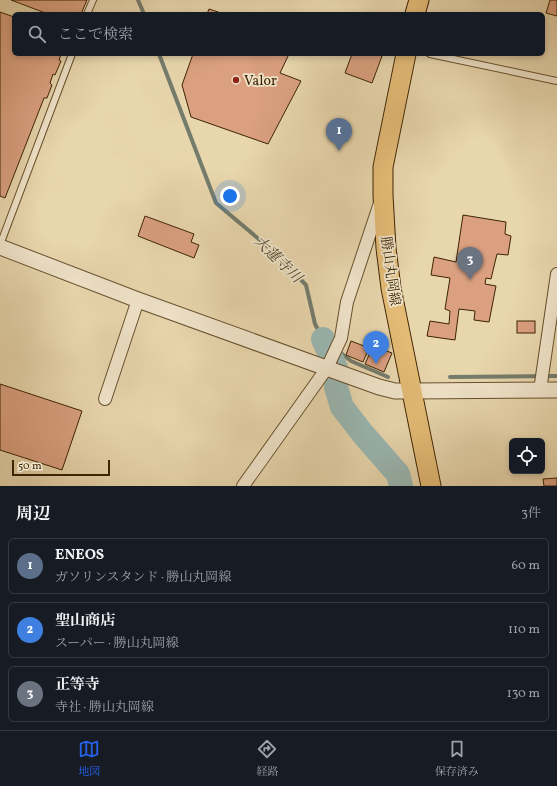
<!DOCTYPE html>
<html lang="ja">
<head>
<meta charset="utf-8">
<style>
	:root { --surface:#171b24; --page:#20242c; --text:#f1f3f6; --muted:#9ea1a6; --line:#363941; --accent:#2563eb }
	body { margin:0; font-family:Vollkorn,"Noto Serif JP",serif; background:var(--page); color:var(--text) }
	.controls { position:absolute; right:12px; bottom:12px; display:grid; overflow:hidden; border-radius:6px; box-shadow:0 2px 6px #0003 }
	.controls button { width:36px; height:36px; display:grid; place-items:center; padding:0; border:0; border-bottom:1px solid var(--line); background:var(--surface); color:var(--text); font:20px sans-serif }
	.scale { position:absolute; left:12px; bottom:10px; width:98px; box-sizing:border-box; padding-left:4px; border:2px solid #3d2403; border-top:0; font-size:11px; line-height:14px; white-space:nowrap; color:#3d2403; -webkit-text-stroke:3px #f0e4ca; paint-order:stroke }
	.you { position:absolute; left:230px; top:196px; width:14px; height:14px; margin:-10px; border:3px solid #fff; border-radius:50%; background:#1a73e8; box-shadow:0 0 0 6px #1a73e833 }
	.badge { display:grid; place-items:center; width:26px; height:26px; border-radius:50%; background:var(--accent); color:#fff; font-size:13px; font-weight:700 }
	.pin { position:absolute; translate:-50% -33px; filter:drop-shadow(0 1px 2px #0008) }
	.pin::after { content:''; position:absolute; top:21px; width:14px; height:12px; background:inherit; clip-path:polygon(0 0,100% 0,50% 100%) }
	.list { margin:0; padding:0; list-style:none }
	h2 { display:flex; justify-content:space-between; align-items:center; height:52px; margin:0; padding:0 16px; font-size:17px }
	h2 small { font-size:13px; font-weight:400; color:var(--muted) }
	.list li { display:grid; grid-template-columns:26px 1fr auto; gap:12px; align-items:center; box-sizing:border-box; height:56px; margin:0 8px 8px; padding:0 8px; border:1px solid var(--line); border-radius:6px }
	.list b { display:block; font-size:15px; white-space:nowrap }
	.list p { margin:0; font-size:13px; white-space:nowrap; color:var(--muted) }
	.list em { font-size:13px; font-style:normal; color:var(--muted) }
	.icon { flex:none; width:22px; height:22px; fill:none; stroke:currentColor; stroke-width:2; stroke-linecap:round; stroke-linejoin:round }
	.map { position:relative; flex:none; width:557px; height:486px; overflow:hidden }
	.search { position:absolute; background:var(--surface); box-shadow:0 2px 6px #0003; left:12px; right:12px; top:12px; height:44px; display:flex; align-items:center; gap:10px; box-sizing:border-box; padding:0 14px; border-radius:6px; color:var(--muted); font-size:15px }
	.sheet { height:244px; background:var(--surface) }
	nav { display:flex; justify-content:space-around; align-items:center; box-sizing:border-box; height:56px; border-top:1px solid var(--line); background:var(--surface); font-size:11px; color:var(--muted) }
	nav a { display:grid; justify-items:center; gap:2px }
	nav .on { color:var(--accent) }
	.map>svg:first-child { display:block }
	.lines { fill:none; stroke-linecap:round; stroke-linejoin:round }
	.stream { stroke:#747c6c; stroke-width:4 }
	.river { stroke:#99b7b2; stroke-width:24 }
	.building { fill:#daa080; stroke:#3d2403 }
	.service-casing { stroke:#68502e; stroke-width:8 }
	.minor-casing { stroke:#68502e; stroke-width:14 }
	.tertiary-casing { stroke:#68502e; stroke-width:17 }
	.primary-casing { stroke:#3d2403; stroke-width:21 }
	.service { stroke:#f0e4ca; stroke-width:6 }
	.minor { stroke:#f0e4ca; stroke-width:12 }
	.tertiary { stroke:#f0e4ca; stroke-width:15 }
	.primary { stroke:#e4bb76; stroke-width:19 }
	.poi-dot { fill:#8f2418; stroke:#f0e4ca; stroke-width:1.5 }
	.labels { text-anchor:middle; stroke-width:3.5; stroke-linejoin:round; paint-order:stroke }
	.poi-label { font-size:14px; fill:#3d2403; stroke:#f0e4ca; text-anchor:start }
	.street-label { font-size:14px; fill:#3d2403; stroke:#f0e4ca }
	.water-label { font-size:15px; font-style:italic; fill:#54492f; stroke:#f0e4ca }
</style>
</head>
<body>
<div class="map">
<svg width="557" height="486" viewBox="0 0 557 486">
	<rect width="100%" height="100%" fill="#e8d6ad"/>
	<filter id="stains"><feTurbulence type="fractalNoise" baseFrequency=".005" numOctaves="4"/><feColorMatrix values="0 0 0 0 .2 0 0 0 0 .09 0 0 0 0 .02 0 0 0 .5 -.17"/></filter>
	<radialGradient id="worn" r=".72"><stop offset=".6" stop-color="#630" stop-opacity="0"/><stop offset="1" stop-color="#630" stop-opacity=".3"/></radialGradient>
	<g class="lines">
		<g class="stream">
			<polyline points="138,0 144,14"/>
			<polyline points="159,54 216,203 273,251 306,285 315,324 323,339 351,361 388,377"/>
			<polyline points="450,377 557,376"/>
		</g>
		<polyline class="river" points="323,339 336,368 336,387 342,407 363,434 398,474 401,486"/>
	</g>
	<g class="building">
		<polygon points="11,0 87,0 81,14 48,14"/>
		<polygon points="550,0 557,0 557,16 546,13"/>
		<polygon points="209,9 224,14 207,14"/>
		<polygon points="0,12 14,17 14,54 61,54 59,60 61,61 55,75 53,74 50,83 52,85 47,98 44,98 5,198 0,196"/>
		<polygon points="193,54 289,54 280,73 301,81 268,144 191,117 182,85"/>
		<polygon points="352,54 378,54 382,56 372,83 345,73"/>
		<polygon points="463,215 506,222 505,234 511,236 508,255 497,254 491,279 486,278 485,284 496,286 489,322 474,320 475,311 459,309 455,340 427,336 430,321 449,324 450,311 445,309 450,278 431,275 434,257 456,262"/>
		<polygon points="145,216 194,234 191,242 199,245 194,258 138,236"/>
		<rect x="517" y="321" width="18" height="12"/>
		<polygon points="351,341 369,348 363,362 346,355"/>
		<polygon points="373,346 392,353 384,372 365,364"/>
		<polygon points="0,384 82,411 62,470 0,450"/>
		<polygon points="557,478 557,486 544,486 543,479"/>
	</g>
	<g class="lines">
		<defs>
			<g id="service">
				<polyline points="87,14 93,0"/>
				<polyline points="430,54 557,81"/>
				<polyline points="0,245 72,54"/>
			</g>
			<g id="minor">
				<polyline points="540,390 557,274"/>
				<polyline points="105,399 138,300"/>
				<polyline points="243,486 327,368 341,338 347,302 380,203"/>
			</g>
			<polyline id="tertiary" points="0,247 138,300 379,387 395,391 413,391 557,390"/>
			<g id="primary">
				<polyline points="415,14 419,0"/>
				<polyline points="406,54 383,167 383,195 386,248 391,288 431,486"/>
			</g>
		</defs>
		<use href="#service" class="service-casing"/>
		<use href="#minor" class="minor-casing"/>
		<use href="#tertiary" class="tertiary-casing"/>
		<use href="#primary" class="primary-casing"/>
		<use href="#service" class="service"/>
		<use href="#minor" class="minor"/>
		<use href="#tertiary" class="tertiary"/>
		<use href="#primary" class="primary"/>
	</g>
	<circle class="poi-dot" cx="236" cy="80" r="4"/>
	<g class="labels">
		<g class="poi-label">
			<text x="244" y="85">Valor</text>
		</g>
		<g class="street-label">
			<text transform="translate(391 271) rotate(82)" y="5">勝山丸岡線</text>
		</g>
		<g class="water-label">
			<text transform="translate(278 259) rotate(44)" y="5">大蓮寺川</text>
		</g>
	</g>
	<rect width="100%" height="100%" filter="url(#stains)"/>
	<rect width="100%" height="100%" fill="url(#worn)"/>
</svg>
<div class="controls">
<button><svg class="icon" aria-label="locate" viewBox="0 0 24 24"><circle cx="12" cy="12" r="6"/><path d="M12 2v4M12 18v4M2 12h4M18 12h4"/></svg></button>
</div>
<div class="scale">50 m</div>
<div class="you"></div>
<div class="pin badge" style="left:339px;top:151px;background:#5c6f8a">1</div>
<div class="pin badge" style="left:376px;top:364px;background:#3f7fe0">2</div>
<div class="pin badge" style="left:470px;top:280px;background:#6b7280">3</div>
<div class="search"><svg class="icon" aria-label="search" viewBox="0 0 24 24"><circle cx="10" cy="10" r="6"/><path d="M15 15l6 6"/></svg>ここで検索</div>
</div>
<section class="sheet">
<h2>周辺<small>3件</small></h2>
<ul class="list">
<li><span class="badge" style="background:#5c6f8a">1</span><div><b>ENEOS</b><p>ガソリンスタンド · 勝山丸岡線</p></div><em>60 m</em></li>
<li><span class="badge" style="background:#3f7fe0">2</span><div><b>聖山商店</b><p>スーパー · 勝山丸岡線</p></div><em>110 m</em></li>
<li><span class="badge" style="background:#6b7280">3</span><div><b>正等寺</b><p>寺社 · 勝山丸岡線</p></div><em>130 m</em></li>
</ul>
</section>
<nav>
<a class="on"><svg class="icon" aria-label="map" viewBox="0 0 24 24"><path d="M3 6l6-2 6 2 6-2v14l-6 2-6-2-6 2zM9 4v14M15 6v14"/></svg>地図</a>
<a><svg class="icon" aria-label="directions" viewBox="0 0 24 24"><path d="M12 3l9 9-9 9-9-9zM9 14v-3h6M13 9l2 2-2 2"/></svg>経路</a>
<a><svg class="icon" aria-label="saved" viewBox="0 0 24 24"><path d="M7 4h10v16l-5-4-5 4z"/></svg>保存済み</a>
</nav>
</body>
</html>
